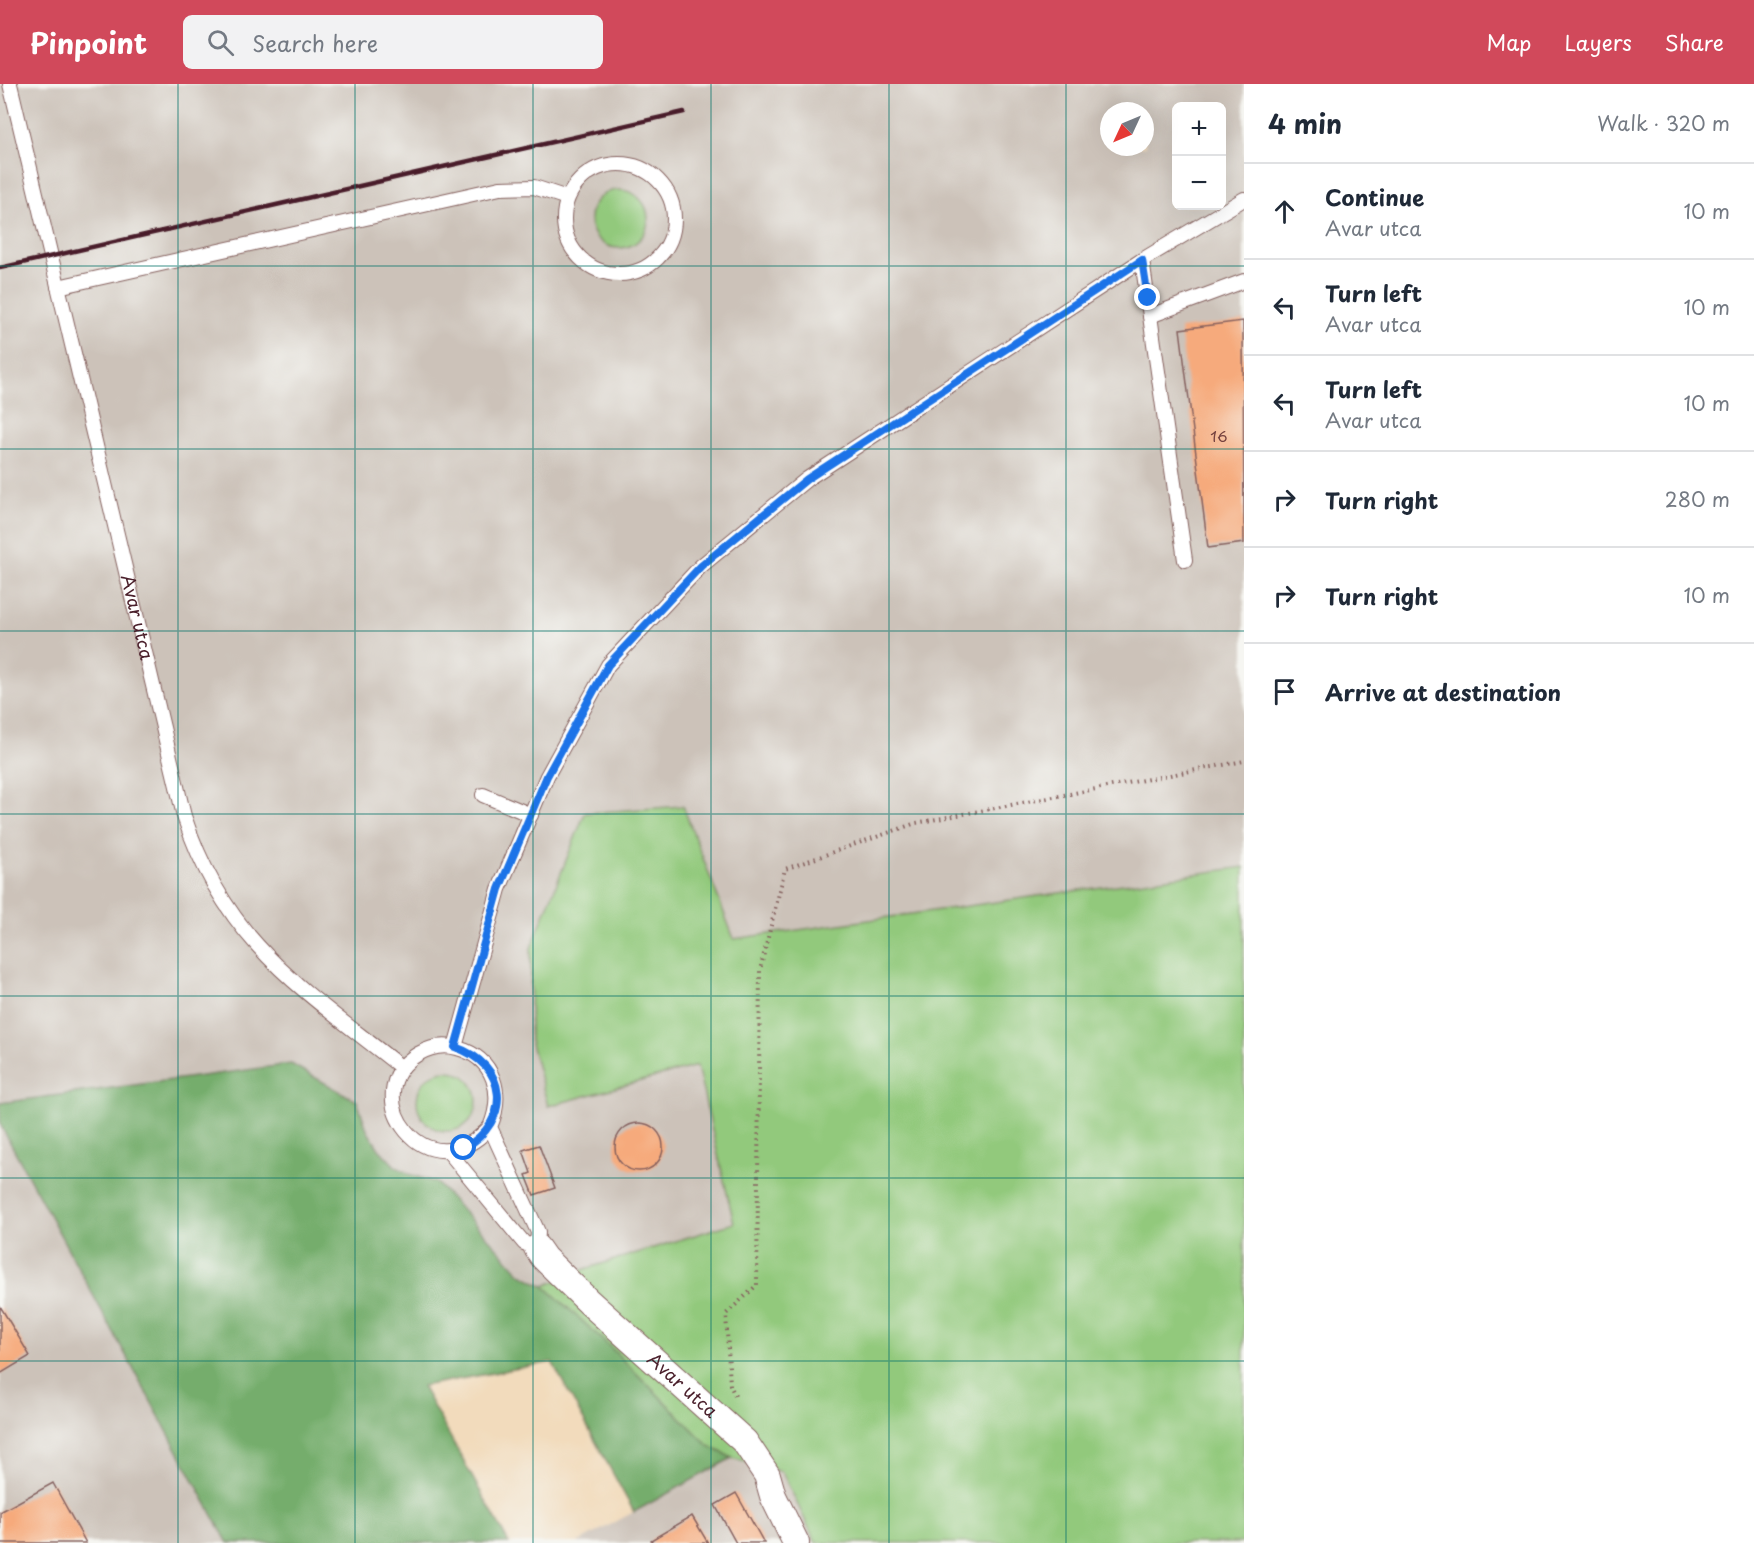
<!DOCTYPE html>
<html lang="en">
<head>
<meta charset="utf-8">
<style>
	:root { --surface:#fff; --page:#f2f2f3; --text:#1f2937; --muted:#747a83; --line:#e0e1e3; --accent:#d1495b }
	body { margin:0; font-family:"Playpen Sans",sans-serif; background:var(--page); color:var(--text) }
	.controls { position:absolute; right:18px; top:18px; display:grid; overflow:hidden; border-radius:9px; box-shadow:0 6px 24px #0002 }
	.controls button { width:54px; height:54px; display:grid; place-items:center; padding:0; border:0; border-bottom:2px solid var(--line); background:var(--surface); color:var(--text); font:30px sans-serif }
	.compass { position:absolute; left:1100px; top:18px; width:54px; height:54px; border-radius:50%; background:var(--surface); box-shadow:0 6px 24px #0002; rotate:226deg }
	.stop { position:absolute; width:18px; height:18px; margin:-14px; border:4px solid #1a73e8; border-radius:50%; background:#fff }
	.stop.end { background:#1a73e8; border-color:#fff; box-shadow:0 2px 6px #0008 }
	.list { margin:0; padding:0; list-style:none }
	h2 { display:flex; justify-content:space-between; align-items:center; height:78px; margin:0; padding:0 24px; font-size:26px }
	h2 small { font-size:20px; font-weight:400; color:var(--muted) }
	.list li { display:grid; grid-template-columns:39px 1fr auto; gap:18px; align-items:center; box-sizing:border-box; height:96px; padding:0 24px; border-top:2px solid var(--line) }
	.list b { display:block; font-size:22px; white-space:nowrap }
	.list p { margin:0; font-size:20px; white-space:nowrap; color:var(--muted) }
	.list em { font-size:20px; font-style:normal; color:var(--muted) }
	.icon { flex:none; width:33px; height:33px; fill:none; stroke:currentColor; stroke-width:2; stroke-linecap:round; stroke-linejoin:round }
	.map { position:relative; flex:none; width:1244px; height:1459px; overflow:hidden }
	header { display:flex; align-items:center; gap:36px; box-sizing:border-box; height:84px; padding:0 30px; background:var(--accent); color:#fff }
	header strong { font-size:28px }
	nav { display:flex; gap:33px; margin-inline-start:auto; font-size:21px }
	.search { width:420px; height:54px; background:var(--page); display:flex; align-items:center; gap:15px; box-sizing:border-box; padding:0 21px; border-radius:9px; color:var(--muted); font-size:22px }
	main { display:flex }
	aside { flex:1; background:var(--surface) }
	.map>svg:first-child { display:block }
	.industrial { fill:#ccc2b9; fill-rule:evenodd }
	.green { fill:#92c97c; stroke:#6e7454; stroke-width:1.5 }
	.forest { fill:#75ad6c; stroke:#60664c; stroke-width:1.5 }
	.building { fill:#f6aa7b }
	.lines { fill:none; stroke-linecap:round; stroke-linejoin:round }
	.lane-casing { stroke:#85615e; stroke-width:16 }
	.street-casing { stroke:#85615e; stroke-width:28 }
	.path { stroke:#85615e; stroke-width:4; stroke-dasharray:1.5 4.5; stroke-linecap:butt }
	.lane { stroke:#fff; stroke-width:14 }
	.street { stroke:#fff; stroke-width:26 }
	.rail { stroke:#4a1f2b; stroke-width:4.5 }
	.route { stroke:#1a73e8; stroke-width:8 }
	.grid { fill:none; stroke:#0f766e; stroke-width:1.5; stroke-opacity:0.55 }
	.labels { text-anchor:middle; stroke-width:4.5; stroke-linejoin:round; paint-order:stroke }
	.number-label { font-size:15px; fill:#75423f }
	.street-label { font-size:18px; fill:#4a1f2b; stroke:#f6f6f2 }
</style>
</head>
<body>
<header>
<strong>Pinpoint</strong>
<div class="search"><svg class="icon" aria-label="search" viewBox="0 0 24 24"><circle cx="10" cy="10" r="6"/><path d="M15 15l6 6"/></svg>Search here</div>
<nav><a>Map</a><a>Layers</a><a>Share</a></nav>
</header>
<main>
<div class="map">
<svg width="1244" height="1459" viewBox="0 0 1244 1459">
	<rect width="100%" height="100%" fill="#f6f6f2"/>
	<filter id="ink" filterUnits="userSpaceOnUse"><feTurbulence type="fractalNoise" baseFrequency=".0167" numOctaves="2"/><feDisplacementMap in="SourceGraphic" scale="12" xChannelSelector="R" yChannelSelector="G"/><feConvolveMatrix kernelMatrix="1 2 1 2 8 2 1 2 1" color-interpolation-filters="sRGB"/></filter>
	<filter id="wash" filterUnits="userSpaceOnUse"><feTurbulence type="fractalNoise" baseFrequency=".008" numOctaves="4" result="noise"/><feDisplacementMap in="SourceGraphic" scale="24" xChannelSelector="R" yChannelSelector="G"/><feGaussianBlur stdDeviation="1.35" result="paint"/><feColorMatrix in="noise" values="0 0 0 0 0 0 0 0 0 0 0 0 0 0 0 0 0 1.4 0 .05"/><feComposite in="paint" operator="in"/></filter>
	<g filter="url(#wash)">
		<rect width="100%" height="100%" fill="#f2dbbc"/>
		<g class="industrial">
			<path d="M0 0H1244V783L734 855 683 722 548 1022 697 982 734 1139 585 1185 544 1202 521 1190 437 1099 409 1090 395 1082 379 1065 368 1048 357 1016 0 1019ZM1176 22H1222V122H1176ZM1109 27H1145V63H1109Z"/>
			<polygon points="0,1040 228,1459 0,1459"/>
			<polygon points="732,1374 782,1388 816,1459 577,1459"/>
		</g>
		<g class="green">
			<circle cx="619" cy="135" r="29"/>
			<polygon points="683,722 734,855 1244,783 1244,1459 816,1459 782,1388 732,1374 709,1362 603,1256 544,1202 585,1185 734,1139 697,982 548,1022 530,956 531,864 585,729"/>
			<circle cx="447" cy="1017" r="30"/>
		</g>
		<polygon class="forest" points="291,980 357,1017 368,1048 379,1065 395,1082 409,1090 437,1099 521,1190 544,1202 603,1256 709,1362 732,1374 634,1428 552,1278 422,1302 509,1459 228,1459 0,1040 0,1019"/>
		<g id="blocks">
			<g class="building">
				<polygon points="1243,237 1244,459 1208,464 1180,245"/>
				<circle cx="639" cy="1063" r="24"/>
				<polygon points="539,1061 555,1104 534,1111 526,1091 531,1089 523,1066"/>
				<polygon points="0,1222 30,1272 0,1290"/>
				<polygon points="53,1399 86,1459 0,1459 0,1428"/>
				<polygon points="736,1409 764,1459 736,1459 715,1421"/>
				<polygon points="692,1432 708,1459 653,1459 651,1456"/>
			</g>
		</g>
	</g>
	<g filter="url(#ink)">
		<use href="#blocks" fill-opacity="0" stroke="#85615e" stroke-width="1.5"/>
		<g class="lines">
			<defs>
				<g id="lane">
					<path id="s1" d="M10 0 184 732C226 860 303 905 402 984"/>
					<circle cx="619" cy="135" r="55"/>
					<polyline points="1142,176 1185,476"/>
					<polyline points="58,203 500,104 534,103 567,114"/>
					<polyline points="1150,232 1244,197"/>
					<polyline points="483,711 531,731"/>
					<polyline points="455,963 499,805 547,692 608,581 701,482 807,395 1142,176 1244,115"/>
					<path d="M448 1067 524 1159 537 1164 538 1148 490 1043C504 1010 495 974 457 964 443 960 430 963 418 970 353 1009 427 1112 490 1043"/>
				</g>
				<g id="street">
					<path id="s2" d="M537 1164 544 1174 589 1218 745 1358 767 1391 773 1412 796 1459"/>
				</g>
			</defs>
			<use href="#lane" class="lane-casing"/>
			<use href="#street" class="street-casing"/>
			<polyline class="path" points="735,1312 730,1301 726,1230 757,1201 760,886 785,785 916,739 1244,677"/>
			<use href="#lane" class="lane"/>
			<use href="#street" class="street"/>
			<polyline class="rail" points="0,184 684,28"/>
		</g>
	</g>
	<g class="lines" filter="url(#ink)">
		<path class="route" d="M464 1064C513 1036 508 981 455 963L499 805 547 692 608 581 701 482 807 395 1142 176 1148 214"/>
	</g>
	<path class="grid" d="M178 0V1459M355 0V1459M533 0V1459M711 0V1459M889 0V1459M1066 0V1459M0 182H1244M0 365H1244M0 547H1244M0 730H1244M0 912H1244M0 1094H1244M0 1277H1244"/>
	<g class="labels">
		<g class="number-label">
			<text x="1219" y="358">16</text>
		</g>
		<g class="street-label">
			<text dy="6" stroke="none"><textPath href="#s1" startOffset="548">Avar utca</textPath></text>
			<text dy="6" stroke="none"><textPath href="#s2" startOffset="200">Avar utca</textPath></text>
		</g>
	</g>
</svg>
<div class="controls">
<button>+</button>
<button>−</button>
</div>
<svg class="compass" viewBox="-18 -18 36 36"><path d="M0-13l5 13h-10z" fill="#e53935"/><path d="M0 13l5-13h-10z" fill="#747a83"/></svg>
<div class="stop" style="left:464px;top:1064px"></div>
<div class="stop end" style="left:1148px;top:214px"></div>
</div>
<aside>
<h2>4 min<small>Walk · 320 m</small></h2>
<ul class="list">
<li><svg class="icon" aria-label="ahead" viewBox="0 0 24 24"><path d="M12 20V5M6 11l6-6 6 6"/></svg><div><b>Continue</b><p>Avar utca</p></div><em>10 m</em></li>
<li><svg class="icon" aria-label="left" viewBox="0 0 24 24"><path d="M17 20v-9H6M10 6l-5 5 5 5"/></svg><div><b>Turn left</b><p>Avar utca</p></div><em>10 m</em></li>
<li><svg class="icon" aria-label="left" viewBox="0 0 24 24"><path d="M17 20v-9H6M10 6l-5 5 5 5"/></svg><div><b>Turn left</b><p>Avar utca</p></div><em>10 m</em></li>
<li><svg class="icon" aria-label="right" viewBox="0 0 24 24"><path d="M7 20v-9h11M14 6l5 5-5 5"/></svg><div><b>Turn right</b></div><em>280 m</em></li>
<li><svg class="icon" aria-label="right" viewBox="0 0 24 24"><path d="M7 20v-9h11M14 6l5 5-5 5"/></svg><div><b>Turn right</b></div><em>10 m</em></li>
<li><svg class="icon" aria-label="arrive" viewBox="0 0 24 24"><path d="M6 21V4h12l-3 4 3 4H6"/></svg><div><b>Arrive at destination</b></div></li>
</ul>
</aside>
</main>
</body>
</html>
